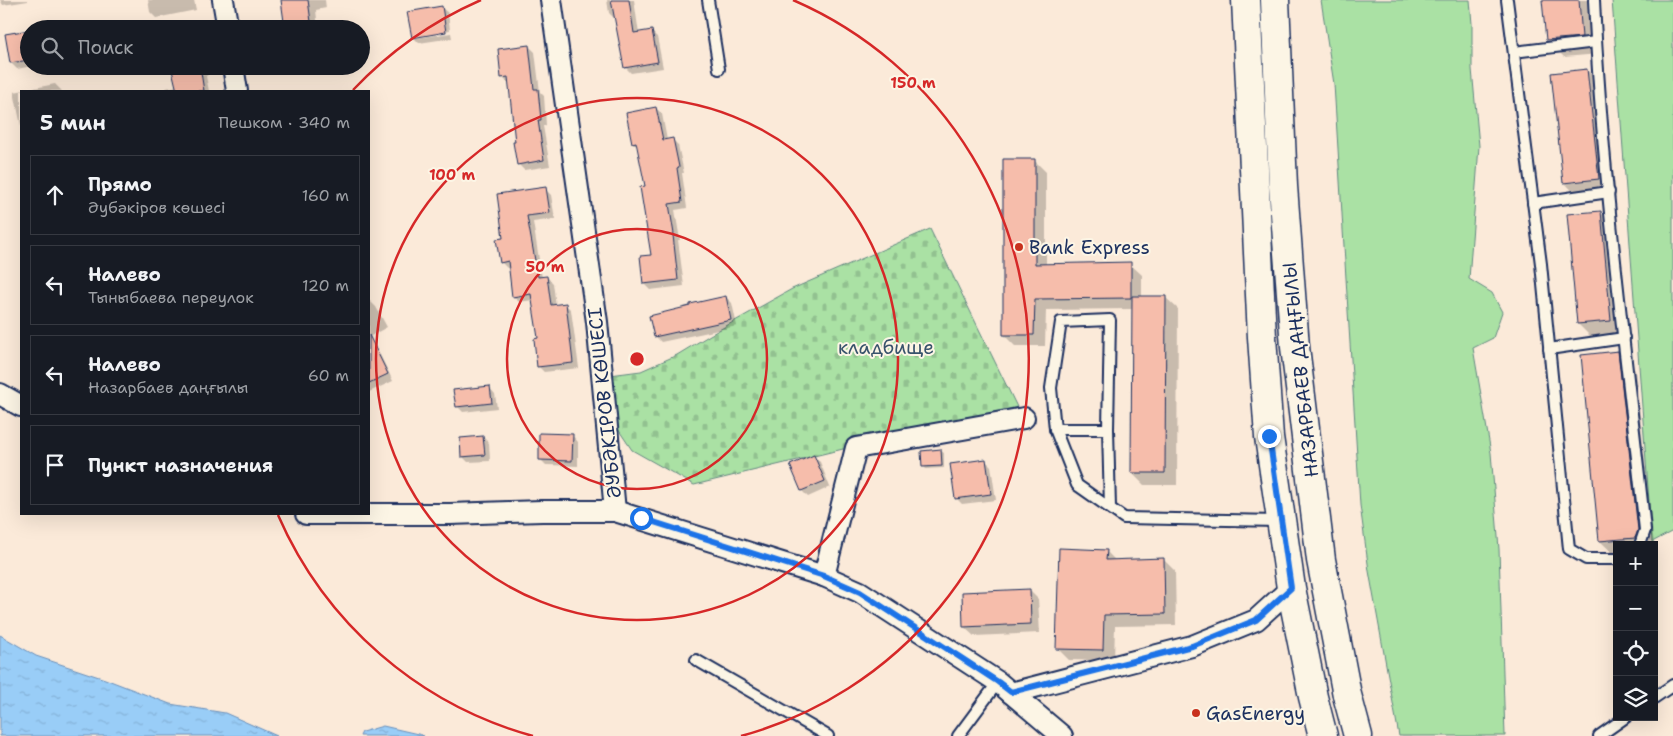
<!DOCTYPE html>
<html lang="ru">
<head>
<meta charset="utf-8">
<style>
	:root { --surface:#171b24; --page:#242831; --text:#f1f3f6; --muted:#9ea1a6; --line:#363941 }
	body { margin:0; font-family:"Shantell Sans",sans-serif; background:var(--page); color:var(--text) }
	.controls { position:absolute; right:15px; bottom:15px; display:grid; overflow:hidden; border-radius:0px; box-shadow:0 5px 20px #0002 }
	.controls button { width:45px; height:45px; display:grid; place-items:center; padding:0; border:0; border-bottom:1px solid var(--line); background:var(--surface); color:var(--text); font:25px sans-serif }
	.stop { position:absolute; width:15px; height:15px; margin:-11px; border:4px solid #1a73e8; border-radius:50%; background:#fff }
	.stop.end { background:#1a73e8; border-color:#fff; box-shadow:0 1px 5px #0008 }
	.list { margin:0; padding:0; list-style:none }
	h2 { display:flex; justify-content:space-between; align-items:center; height:65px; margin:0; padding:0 20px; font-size:21px }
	h2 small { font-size:16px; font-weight:400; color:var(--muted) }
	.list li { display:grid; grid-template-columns:32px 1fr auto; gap:15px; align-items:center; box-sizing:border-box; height:80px; margin:0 10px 10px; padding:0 10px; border:1px solid var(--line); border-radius:0px }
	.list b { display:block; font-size:19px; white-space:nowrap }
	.list p { margin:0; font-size:16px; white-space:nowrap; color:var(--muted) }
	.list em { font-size:16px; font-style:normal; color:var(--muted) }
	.icon { flex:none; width:28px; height:28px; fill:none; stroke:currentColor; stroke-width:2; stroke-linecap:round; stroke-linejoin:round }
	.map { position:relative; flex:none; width:1673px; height:736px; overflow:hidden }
	.search { position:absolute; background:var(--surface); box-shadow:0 5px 20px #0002; left:20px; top:20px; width:350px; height:55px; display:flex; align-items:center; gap:12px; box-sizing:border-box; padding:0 18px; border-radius:28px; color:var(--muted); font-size:19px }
	.panel { position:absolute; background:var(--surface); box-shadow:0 5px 20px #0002; left:20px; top:90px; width:350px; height:425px; border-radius:0px }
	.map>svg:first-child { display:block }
	.cemetery { fill:url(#cemetery-stones); stroke:#628881 }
	.park { fill:#aae1a4; stroke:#628881 }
	.water { fill:url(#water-ripples); stroke:#678eba }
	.shadow { fill:#0003 }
	.building { fill:#f6bdab; stroke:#1b2f5e }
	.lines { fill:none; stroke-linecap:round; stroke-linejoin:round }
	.service-casing { stroke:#1b2f5e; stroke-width:14 }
	.minor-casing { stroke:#1b2f5e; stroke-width:24 }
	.secondary-casing { stroke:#1b2f5e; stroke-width:31 }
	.service { stroke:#fcf5e5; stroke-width:10 }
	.minor { stroke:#fcf5e5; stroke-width:20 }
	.secondary { stroke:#fcf5e5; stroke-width:28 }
	.route { stroke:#1a73e8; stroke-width:6 }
	.ring { fill:none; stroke:#d62828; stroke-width:2.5 }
	.poi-dot { fill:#c8321e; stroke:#fcf5e5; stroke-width:2 }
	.labels { text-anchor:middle; stroke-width:4; stroke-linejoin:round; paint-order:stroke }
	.poi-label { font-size:19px; fill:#1b2f5e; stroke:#fcf5e5; text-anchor:start }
	.park-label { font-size:19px; fill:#38536c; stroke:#fcf5e5 }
	.street-label { font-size:19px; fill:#1b2f5e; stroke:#fcf5e5 }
	.centre { fill:#d62828; stroke:#fcf5e5; stroke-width:2.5 }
	.ring-label { font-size:15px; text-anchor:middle; font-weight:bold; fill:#d62828; stroke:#fcf5e5; stroke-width:4; stroke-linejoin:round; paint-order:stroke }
</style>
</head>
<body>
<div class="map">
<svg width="1673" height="736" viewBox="0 0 1673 736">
	<defs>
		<pattern id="cemetery-stones" width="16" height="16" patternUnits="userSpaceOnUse" patternTransform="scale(1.25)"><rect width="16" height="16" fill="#aae1a4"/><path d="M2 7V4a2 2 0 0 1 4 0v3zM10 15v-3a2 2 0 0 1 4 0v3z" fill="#92c190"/></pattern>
		<pattern id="water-ripples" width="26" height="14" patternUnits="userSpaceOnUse" patternTransform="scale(1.25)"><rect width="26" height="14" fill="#99cdf7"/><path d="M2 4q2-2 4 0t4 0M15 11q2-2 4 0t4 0" fill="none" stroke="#83b0d6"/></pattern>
	</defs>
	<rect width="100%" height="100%" fill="#fbead9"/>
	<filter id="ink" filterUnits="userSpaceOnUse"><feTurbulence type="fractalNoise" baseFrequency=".02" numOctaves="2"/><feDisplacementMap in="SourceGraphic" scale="10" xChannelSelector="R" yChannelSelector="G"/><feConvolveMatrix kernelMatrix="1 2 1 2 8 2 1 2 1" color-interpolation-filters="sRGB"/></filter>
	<g filter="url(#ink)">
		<polygon class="cemetery" points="930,229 1017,407 694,485 632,450 614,423 610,375 641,371 677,355 710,335 792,289"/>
		<g class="park">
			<polygon points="1321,0 1470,0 1472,24 1472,69 1479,146 1469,279 1492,293 1502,312 1493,338 1473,348 1491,453 1499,549 1505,736 1399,736 1369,571 1360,505 1334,84"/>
			<polygon points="1612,0 1673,0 1673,531 1652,542"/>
		</g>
		<g class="water">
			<polygon points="0,635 36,656 105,679 170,704 225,713 277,736 0,736"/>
			<polygon points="383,726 418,734 424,736 360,736 362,732"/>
		</g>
		<g class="shadow">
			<polygon points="0,0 28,0 28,1 3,5"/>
			<polygon points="148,0 194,0 196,10 156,18 150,12"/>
			<polygon points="282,0 325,0 326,8 316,10 318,29 279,29 286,28"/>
			<polygon points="607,0 634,0 639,34 651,31 657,37 663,68 631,73 625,67 615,19 609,13"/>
			<polygon points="1544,0 1594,0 1599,54 1564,57 1547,40"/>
			<polygon points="441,7 448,13 450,30 416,36 416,38 451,33 452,38 419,43 413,37"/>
			<polygon points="29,31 29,66 32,66 17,69 11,63"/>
			<polygon points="529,46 535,52 540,92 544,96 546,125 543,126 550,166 524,170 518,164 510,83 508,83 502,77"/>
			<polygon points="173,66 207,66 208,75 206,76 209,91 167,91 166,88 177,86"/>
			<polygon points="282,66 323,66 286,71"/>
			<polygon points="1587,70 1604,87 1616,196 1581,200 1564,182"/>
			<polygon points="55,84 62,91 21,91 21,126 14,92"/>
			<polygon points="656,108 662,114 667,140 672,139 678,145 684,173 682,173 687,208 675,210 680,240 678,240 684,286 650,290 644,284 653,256 647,187 639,148 633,143"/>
			<polygon points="1034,160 1046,172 1046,265 1130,264 1142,275 1142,297 1165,297 1178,309 1177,485 1144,485 1132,473 1133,309 1046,310 1045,346 1015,346 1004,335"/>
			<polygon points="545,189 551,195 555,219 533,222 542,278 547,277 553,283 556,306 565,304 571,310 579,368 544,372 538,366 540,340 533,300 519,302 513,296 510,268 507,268 501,262 505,239"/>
			<polygon points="1601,213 1618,230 1628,338 1595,341 1578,324"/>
			<polygon points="726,297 732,303 737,326 661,342 655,336"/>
			<polygon points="370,301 376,307 387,327 369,337 369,302"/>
			<polygon points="374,349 380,355 393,381 369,392 369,352"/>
			<polygon points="1617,352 1635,370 1654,545 1617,545 1617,557 1600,541"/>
			<polygon points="489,387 495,394 497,408 463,412 457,406"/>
			<polygon points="572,435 578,442 578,466 546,465 540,459"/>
			<polygon points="483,437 489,443 490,461 468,462 462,456"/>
			<polygon points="941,451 944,453 944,468 926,469 923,466"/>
			<polygon points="814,456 820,462 830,487 808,497 802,491"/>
			<polygon points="985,460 991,466 996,500 962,504 956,498"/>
			<polygon points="1106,551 1116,561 1164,560 1175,571 1176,625 1115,626 1114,661 1069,660 1057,648"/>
			<polygon points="1029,590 1038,599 1040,633 974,636 964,627"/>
		</g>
		<g class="building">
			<polygon points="281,0 308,0 312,29 285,29"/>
			<polygon points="611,0 629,0 634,33 652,30 658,62 624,68"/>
			<polygon points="1542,0 1579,0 1582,37 1546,40"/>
			<polygon points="442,6 446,32 412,38 407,12"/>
			<polygon points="29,30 29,60 10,63 5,34"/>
			<polygon points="529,45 534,89 538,89 541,120 538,120 544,160 517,165 513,142 515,142 508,77 501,78 498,49"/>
			<polygon points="171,66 200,66 204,91 177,91"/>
			<polygon points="1587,69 1599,179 1563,183 1551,73"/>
			<polygon points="656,107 663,140 673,138 679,167 677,168 682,202 669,204 674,234 673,235 678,280 643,284 640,256 651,255 640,187 645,186 636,142 632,143 626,113"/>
			<polygon points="1003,159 1035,159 1035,264 1131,262 1131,298 1035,299 1034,335 1003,335"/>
			<polygon points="546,187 550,213 527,216 538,277 547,276 551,305 566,303 573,363 537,367 534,339 538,338 531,294 512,297 508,261 500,263 496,239 503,238 497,194"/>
			<polygon points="1601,211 1611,321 1577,324 1567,214"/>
			<polygon points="726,296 731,320 654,337 649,316 690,306 690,304"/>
			<polygon points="1132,296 1166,296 1165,473 1131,473"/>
			<polygon points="369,335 388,374 369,383"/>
			<polygon points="1618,351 1638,530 1635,538 1599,541 1581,355"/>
			<polygon points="490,386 492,403 456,407 453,390"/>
			<polygon points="539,433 573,434 572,461 539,460"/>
			<polygon points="483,436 485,455 461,457 460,438"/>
			<polygon points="941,449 942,466 922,467 921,451"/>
			<polygon points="814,455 825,481 801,491 790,465"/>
			<polygon points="986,459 991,494 955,499 950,464"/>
			<polygon points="1059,548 1107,550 1106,560 1164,558 1165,614 1104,615 1103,650 1056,649"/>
			<polygon points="1030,589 1031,624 963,627 962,592"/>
		</g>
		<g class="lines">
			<defs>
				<g id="service">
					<polyline points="708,0 719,69"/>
					<polyline points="1507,0 1541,264 1569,549 1586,559 1617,559"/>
					<path d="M1594 0C1602 177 1626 354 1645 530L1640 545"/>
					<polyline points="1514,52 1596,42"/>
					<polyline points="1533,203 1609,192"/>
					<polyline points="1549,349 1624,338"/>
					<polyline points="1055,429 1108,429"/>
					<polyline points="1110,508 1108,429 1110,320 1061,322 1051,388 1055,429 1077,485 1124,518 1279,521"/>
					<polyline points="696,660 828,736"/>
					<polyline points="1654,698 1673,685"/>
					<polyline points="958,736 998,682"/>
					<polyline points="1599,736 1626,717"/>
				</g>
				<g id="minor">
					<polyline points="223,0 228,29"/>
					<polyline points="551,0 597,322 615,511"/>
					<polyline points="233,66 237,91"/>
					<polyline points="0,394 21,406"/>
					<polyline points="306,514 450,514 542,511 615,511 824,576 860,592 998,682 1062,736"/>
					<polyline points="824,576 856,448 1024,418"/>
					<polyline points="1011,693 1192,646 1256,620 1291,588"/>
				</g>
				<g id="secondary">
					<polyline points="1246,0 1262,337 1269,437 1291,588 1313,697 1323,736"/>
					<polyline points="1275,0 1283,186 1295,347 1321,560 1347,695 1358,736"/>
				</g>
			</defs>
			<use href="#service" class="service-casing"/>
			<use href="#minor" class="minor-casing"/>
			<use href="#secondary" class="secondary-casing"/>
			<use href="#service" class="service"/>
			<use href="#minor" class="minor"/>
			<use href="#secondary" class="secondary"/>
		</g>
	</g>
	<g class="lines" filter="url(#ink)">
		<polyline class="route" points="641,518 824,576 860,592 998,682 1011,692 1192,646 1256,620 1291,588 1269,436"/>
	</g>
	<g class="ring">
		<circle cx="637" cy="359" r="130"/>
		<circle cx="637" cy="359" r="261"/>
		<path d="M533 736A391 391 0 0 1 278 515M353 90A391 391 0 0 1 481 0M793 0A391 391 0 0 1 741 736"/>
	</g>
	<g class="poi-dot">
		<circle cx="1019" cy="247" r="5"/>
		<circle cx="1196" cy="713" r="5"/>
	</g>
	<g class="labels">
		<g class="poi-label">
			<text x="1029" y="254">Bank Express</text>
			<text x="1206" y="720">GasEnergy</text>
		</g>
		<g class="park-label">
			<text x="886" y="354">кладбище</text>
		</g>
		<g class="street-label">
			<text transform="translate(1300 370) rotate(-96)" y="7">НАЗАРБАЕВ ДАҢҒЫЛЫ</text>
			<text transform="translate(604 403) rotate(-96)" y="7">ӘУБӘКІРОВ КӨШЕСІ</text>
		</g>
	</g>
	<circle cx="637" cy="359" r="8" class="centre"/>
	<g class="ring-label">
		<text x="913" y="88">150 m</text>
		<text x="452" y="180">100 m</text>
		<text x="545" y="272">50 m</text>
	</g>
</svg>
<div class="controls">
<button>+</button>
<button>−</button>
<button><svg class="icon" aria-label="locate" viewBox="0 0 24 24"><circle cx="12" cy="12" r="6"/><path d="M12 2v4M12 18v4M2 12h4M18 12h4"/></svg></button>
<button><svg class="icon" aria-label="layers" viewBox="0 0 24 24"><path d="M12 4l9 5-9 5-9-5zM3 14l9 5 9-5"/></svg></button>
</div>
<div class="stop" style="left:641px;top:518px"></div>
<div class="stop end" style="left:1269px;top:436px"></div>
<div class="search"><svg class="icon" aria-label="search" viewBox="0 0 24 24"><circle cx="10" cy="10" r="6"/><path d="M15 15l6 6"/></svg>Поиск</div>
<section class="panel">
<h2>5 мин<small>Пешком · 340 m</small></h2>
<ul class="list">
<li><svg class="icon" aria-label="ahead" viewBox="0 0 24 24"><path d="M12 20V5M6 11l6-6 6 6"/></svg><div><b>Прямо</b><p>Әубәкіров көшесі</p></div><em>160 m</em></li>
<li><svg class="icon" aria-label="left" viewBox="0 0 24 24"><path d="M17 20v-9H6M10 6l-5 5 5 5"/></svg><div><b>Налево</b><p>Тыныбаева переулок</p></div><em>120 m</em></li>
<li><svg class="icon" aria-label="left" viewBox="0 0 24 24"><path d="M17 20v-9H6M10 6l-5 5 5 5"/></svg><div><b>Налево</b><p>Назарбаев даңғылы</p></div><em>60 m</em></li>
<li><svg class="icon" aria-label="arrive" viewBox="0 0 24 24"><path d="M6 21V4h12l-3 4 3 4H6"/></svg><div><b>Пункт назначения</b></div></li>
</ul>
</section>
</div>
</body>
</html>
